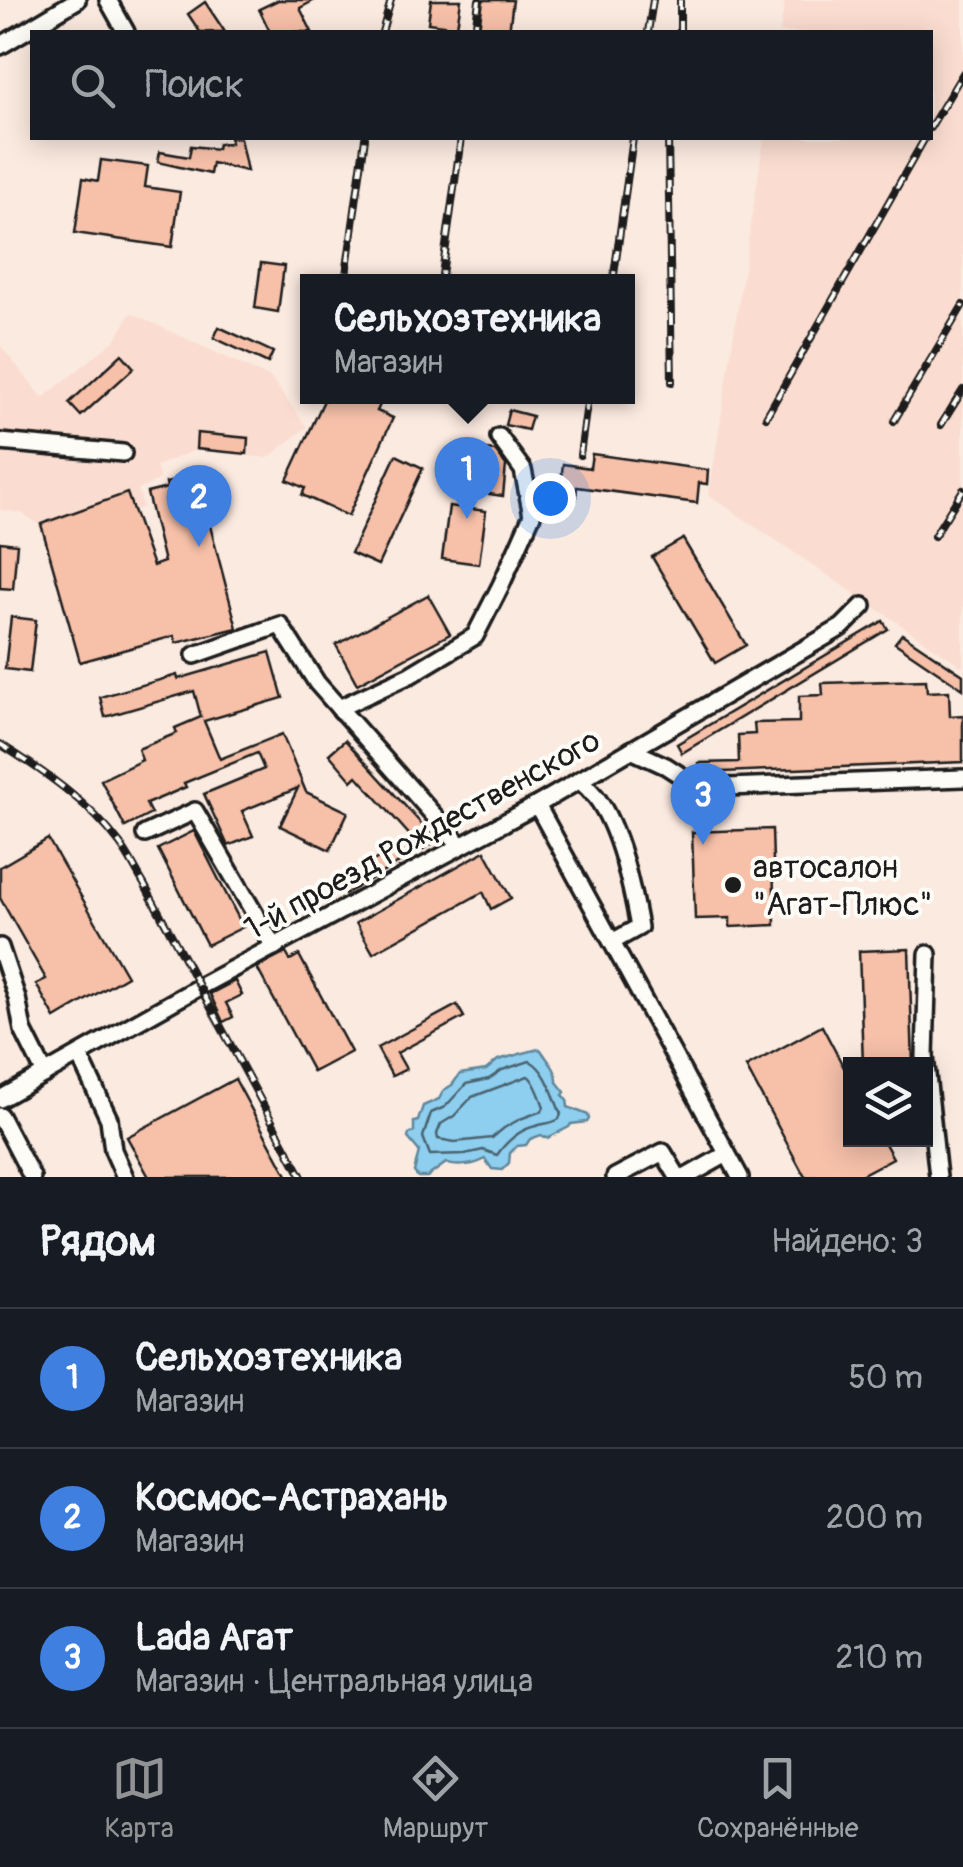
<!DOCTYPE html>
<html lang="ru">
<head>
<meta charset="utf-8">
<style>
	:root { --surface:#171b24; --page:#242831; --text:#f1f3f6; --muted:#9ea1a6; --line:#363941; --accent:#919294 }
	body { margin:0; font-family:Pangolin,sans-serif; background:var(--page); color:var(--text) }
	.controls { position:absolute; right:30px; bottom:30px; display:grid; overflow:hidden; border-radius:0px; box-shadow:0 5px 25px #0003 }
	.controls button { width:90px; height:90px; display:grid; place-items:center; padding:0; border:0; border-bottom:2px solid var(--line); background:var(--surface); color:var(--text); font:50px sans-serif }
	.you { position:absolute; left:550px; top:498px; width:35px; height:35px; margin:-25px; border:8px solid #fff; border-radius:50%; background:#1a73e8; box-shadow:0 0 0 15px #1a73e833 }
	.badge { display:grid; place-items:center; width:65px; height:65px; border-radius:50%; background:var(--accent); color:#fff; font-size:32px; font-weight:700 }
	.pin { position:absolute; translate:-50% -82px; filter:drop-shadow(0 2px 5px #0008) }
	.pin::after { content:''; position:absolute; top:52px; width:35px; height:30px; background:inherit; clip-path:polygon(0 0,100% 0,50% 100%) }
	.popup { position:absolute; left:300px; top:274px; width:335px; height:130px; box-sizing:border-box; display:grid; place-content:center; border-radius:0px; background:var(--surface); filter:drop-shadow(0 2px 8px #0005); font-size:32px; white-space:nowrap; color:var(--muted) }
	.popup b { font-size:38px; color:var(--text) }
	.popup::after { content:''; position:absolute; left:50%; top:100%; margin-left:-20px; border:20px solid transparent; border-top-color:var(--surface) }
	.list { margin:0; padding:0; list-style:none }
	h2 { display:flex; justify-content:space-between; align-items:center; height:130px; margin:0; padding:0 40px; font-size:42px }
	h2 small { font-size:32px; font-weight:400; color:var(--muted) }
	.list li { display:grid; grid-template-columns:65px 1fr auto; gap:30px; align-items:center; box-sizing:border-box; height:140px; padding:0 40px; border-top:2px solid var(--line) }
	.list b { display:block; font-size:38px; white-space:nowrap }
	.list p { margin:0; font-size:32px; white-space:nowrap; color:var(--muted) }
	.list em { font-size:32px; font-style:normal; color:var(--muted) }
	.icon { flex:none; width:55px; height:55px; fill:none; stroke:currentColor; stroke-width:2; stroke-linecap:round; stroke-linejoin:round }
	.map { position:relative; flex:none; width:963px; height:1177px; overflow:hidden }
	.search { position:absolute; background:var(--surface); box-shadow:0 5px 25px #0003; left:30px; right:30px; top:30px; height:110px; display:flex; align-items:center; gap:25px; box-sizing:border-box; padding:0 35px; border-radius:0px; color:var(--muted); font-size:38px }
	.sheet { height:550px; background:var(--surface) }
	nav { display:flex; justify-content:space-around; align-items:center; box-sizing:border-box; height:140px; border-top:2px solid var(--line); background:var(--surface); font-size:28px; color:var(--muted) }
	nav a { display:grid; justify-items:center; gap:5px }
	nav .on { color:var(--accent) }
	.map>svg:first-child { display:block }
	.built { fill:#faddd0 }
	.water { fill:#8eceef; stroke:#60879b; stroke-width:2.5 }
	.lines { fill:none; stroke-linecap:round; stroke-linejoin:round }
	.shore { stroke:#4a6370; stroke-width:2.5 }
	.building { fill:#f6c0a9; stroke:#1c1c1c; stroke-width:2.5 }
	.minor-casing { stroke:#1c1c1c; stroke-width:22 }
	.minor { stroke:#fdfcf7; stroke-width:15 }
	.rail-casing { stroke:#1c1c1c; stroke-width:8 }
	.rail { stroke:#fdfcf7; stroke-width:4; stroke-dasharray:11; stroke-linecap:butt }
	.poi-dot { fill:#1c1c1c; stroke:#fdfcf7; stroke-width:4 }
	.labels { text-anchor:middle; stroke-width:8; stroke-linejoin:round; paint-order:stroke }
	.street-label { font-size:32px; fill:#1c1c1c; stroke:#fdfcf7 }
	.poi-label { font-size:32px; fill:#1c1c1c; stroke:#fdfcf7; text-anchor:start }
</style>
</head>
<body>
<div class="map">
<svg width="963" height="1177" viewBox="0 0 963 1177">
	<rect width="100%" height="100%" fill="#fbeae0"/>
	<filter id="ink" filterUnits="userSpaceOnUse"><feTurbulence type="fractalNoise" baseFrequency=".01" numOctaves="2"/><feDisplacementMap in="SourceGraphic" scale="20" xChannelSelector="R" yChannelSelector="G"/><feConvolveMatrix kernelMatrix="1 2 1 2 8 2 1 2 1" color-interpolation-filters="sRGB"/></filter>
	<g filter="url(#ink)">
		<g class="built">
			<polygon points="785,0 963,0 963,667 709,495 764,138 930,138 930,32 780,32"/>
			<polygon points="131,313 271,378 307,427 268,458 196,450 156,466 160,479 138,490 143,507 45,540 38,524 22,513 0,510 0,345 43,398 115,340"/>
		</g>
		<path class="water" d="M538 1049 541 1050C547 1060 558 1070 557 1082L565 1092 563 1095 567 1099 568 1107 588 1115 589 1119 587 1122 571 1124 569 1127 547 1138 541 1135 530 1139 526 1145 517 1146 510 1153 509 1163 502 1170 492 1169 485 1159C476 1165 456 1168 446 1163L427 1177H418L414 1172 419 1151 408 1138 409 1134 414 1132V1122L418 1121 423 1106 439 1099 444 1090 452 1085 460 1074 486 1070 498 1060Z"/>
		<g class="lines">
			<g class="shore">
				<path d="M530 1061C547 1070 553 1096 561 1114L559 1119C551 1124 545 1123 536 1126 520 1129 506 1142 497 1155L483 1150 465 1154 430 1155 423 1137 431 1113 445 1107 466 1084 489 1079 502 1070Z"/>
				<path d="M528 1076C535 1080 541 1099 544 1107L542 1111 520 1119 504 1128 492 1138 455 1142 438 1139 437 1134 441 1124 454 1116 472 1097Z"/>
			</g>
		</g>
		<g class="building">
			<polygon points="278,0 315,0 300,8 312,32 270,32 259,9"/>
			<polygon points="431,0 461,0 457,27 428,23"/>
			<polygon points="483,0 513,0 509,32 479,29"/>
			<polygon points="205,2 225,32 200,32 188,14"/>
			<polygon points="230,138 240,138 247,171 212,163 210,174 158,162 160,152 189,157 191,146 217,149 218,144 231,143"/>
			<polygon points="101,160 148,166 145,187 180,192 172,247 75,233 83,178 98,181"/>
			<polygon points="261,263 284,266 278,312 255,308"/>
			<polygon points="219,327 273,352 268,363 214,338"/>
			<polygon points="122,354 134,368 81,416 69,403"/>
			<polygon points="326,396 384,396 377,411 393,418 348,516 302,495 305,488 287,480"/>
			<polygon points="509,410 532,416 528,430 505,425"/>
			<polygon points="197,433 248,438 247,454 196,449"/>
			<polygon points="474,449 495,451 506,465 503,496 489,494 490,482 471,481"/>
			<polygon points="592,454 708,470 707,484 699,483 697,503 577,487 576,499 559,497 563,464 590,468"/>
			<polygon points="396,455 423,468 378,565 351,553"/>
			<polygon points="188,478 195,505 204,503 237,628 176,643 174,636 80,662 41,524 127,493 153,566 164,562 147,493 167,488 166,483"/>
			<polygon points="449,506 486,511 479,564 442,559"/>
			<polygon points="683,539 746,645 715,663 652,557"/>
			<polygon points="0,542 17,544 13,589 0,588"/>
			<polygon points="428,595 450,634 357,684 336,645"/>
			<polygon points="11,617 36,620 30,672 5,669"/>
			<polygon points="883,621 888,629 682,753 677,744"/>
			<polygon points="902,634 963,675 963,689 895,643"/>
			<polygon points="270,652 283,698 204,721 220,759 282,734 306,792 348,812 330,850 280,826 298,788 242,811 253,836 228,846 204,794 264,769 257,753 184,783 186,787 146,804 151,814 125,827 101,780 142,760 138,749 177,733 175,728 201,717 194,691 105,717 100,697 177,675 178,679"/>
			<polygon points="926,680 927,692 949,691 950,716 963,715 963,762 700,773 699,763 739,762 738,735 755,734 754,723 799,722 799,696 823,695 822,683"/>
			<polygon points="345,740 437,841 345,894 337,881 413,839 357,776 352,781 329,754"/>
			<polygon points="772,829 775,925 730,927 730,918 695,919 692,832"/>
			<polygon points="194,831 243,927 207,945 158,849"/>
			<polygon points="48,839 127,976 55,1018 36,984 46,979 0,898 0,867"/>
			<polygon points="485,851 511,898 491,909 483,892 373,953 356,923"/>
			<polygon points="909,949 913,1064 863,1064 859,951"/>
			<polygon points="286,953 290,960 299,955 351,1052 313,1072 257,968"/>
			<polygon points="235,981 242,995 226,1003 233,1017 223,1022 210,994"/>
			<polygon points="457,1005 464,1017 397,1053 406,1069 392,1076 377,1048"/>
			<polygon points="822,1026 850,1079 850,1140 883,1140 893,1158 857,1177 805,1177 746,1067"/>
			<polygon points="235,1079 288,1177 149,1177 127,1137"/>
		</g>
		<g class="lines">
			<defs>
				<g id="minor">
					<polyline points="108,0 126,32"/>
					<polyline points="0,46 77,0"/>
					<polyline points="0,442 123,453"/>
					<polyline points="195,655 280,625 317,683 461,846"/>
					<polyline points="339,708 410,675 475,636 501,585 532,515 523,470 499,437"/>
					<polyline points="631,750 666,766 700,788 963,778"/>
					<path d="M579 780C585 785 591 791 596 797 620 829 632 889 639 927L612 942"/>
					<polyline points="537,805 740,1177"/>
					<polyline points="145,834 195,811 274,947"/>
					<polyline points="0,947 17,998 23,1030 45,1074"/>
					<polyline points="928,954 925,1056 938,1177"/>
					<polyline points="79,1055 109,1119 113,1150 125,1177"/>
					<polyline points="0,1099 199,987 537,805 842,627 863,606"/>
					<polyline points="0,1116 32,1177"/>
					<polyline points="615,1177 663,1152 678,1177"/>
					<polyline points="686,1177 727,1154"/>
				</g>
			</defs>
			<use href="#minor" class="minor-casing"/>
			<use href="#minor" class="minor"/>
			<defs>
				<g id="rail">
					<polyline points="382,32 391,0"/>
					<polyline points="475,32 479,0"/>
					<polyline points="648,32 653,0"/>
					<polyline points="680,32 680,0"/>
					<polyline points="930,128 963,73"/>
					<polyline points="668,138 672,382"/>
					<polyline points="345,282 365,138"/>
					<polyline points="441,282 461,138"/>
					<polyline points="613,282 633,138"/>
					<polyline points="766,417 925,138"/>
					<polyline points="894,421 963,305"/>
					<polyline points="941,425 963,390"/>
					<polyline points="580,455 588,396"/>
					<polyline points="934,536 963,490"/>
					<path d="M0 744C43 771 89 802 120 844 129 856 136 871 144 884L302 1177"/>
				</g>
			</defs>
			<use href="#rail" class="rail-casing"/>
			<use href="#rail" class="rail"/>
		</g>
	</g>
	<circle class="poi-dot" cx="733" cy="885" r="10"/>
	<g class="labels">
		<g class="street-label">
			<text transform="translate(422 834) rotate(-29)" y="11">1-й проезд Рождественского</text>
		</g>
		<g class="poi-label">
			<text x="753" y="878">автосалон<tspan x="753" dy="37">"Агат-Плюс"</tspan></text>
		</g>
	</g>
</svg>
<div class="controls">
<button><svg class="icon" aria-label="layers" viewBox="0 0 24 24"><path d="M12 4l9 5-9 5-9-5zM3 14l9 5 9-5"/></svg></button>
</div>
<div class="you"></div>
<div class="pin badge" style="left:467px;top:519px;background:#3f7fe0">1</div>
<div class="popup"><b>Сельхозтехника</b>Магазин</div>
<div class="pin badge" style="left:199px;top:547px;background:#3f7fe0">2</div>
<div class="pin badge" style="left:703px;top:845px;background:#3f7fe0">3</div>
<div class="search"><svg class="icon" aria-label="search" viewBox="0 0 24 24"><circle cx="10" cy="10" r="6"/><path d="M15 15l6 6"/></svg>Поиск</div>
</div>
<section class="sheet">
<h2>Рядом<small>Найдено: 3</small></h2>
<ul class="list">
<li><span class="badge" style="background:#3f7fe0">1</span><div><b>Сельхозтехника</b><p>Магазин</p></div><em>50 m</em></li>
<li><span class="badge" style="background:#3f7fe0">2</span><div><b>Космос-Астрахань</b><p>Магазин</p></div><em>200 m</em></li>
<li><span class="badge" style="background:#3f7fe0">3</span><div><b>Lada Агат</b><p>Магазин · Центральная улица</p></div><em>210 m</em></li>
</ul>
</section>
<nav>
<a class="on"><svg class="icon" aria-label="map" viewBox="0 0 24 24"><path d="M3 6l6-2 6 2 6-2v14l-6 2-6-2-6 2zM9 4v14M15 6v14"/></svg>Карта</a>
<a><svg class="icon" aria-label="directions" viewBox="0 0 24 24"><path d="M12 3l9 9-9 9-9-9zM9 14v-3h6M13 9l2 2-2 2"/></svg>Маршрут</a>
<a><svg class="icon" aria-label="saved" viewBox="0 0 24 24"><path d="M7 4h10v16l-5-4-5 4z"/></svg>Сохранённые</a>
</nav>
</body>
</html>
